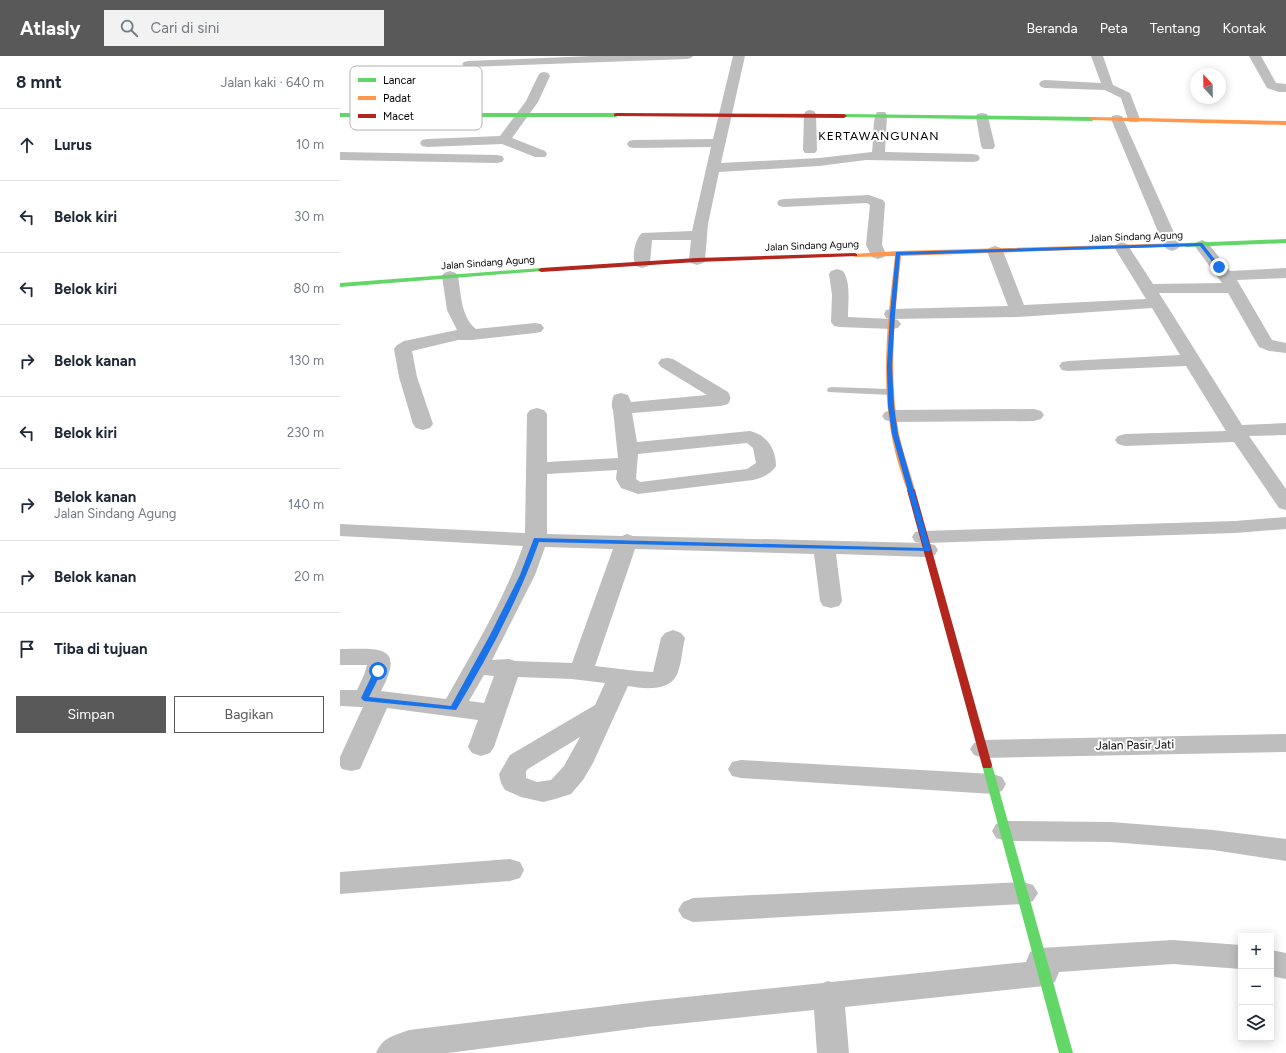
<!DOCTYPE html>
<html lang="id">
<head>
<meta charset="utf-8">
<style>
	:root { --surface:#fff; --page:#f2f2f3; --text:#1f2937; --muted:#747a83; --line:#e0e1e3; --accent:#595959 }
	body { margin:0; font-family:Figtree,sans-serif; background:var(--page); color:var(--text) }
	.controls { position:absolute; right:12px; bottom:12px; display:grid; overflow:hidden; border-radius:0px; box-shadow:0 2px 10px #0003 }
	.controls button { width:36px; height:36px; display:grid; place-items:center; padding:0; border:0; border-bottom:1px solid var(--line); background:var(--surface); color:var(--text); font:20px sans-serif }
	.compass { position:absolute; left:850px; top:12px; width:36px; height:36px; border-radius:50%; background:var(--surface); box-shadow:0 2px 10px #0003; rotate:338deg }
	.stop { position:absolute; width:12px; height:12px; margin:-9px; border:3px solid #1a73e8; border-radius:50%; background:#fff }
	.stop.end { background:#1a73e8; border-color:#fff; box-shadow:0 1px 4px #0008 }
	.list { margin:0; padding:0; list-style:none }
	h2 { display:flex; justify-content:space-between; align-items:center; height:52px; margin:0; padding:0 16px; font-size:17px }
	h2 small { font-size:13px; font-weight:400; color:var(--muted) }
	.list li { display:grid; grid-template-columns:26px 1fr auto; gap:12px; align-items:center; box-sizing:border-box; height:72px; padding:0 16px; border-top:1px solid var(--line) }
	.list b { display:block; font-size:15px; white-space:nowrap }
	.list p { margin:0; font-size:13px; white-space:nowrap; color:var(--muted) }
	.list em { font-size:13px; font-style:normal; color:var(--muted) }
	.actions { display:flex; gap:8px; padding:12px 16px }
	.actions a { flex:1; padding:9px 0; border:1px solid var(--accent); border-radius:0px; text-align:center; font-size:14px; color:var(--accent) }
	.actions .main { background:var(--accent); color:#fff }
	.icon { flex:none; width:22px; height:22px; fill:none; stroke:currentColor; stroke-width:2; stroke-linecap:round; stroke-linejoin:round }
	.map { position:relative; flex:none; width:946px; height:997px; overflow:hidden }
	header { display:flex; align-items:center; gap:24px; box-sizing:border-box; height:56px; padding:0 20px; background:var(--accent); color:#fff }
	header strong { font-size:19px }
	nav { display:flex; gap:22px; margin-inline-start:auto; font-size:14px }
	.search { width:280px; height:36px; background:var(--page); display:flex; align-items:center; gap:10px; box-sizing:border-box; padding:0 14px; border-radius:0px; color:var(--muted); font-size:15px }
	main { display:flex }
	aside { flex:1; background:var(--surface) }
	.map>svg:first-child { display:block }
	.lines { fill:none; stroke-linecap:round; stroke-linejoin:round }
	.lane { fill:#bebebe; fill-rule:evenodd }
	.street { fill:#bebebe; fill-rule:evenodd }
	.fast { fill:#63d668; fill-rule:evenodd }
	.slow { fill:#ff974d; fill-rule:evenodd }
	.jam { fill:#b3261e; fill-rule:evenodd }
	.route { fill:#1a73e8 }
	.labels { text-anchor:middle; stroke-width:4; stroke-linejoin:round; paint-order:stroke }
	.far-street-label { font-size:10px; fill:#000; stroke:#fff }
	.far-quarter-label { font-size:12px; letter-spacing:1px; fill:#000; stroke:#fff }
	.street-label { font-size:12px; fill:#000; stroke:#fff }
	.key { fill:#fff; stroke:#b2b2b2; stroke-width:1 }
	.key-label { font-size:11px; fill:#000 }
</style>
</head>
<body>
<header>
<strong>Atlasly</strong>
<div class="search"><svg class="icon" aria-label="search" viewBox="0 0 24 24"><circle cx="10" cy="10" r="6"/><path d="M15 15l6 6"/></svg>Cari di sini</div>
<nav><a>Beranda</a><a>Peta</a><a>Tentang</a><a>Kontak</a></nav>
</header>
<main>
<aside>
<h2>8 mnt<small>Jalan kaki · 640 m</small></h2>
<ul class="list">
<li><svg class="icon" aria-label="ahead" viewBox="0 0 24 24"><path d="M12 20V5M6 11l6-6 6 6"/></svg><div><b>Lurus</b></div><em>10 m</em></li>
<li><svg class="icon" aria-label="left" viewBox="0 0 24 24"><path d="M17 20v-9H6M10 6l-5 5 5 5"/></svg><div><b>Belok kiri</b></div><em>30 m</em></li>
<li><svg class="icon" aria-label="left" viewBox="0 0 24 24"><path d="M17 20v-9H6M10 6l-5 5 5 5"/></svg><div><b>Belok kiri</b></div><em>80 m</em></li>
<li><svg class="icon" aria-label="right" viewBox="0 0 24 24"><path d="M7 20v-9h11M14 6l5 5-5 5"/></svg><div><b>Belok kanan</b></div><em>130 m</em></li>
<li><svg class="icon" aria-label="left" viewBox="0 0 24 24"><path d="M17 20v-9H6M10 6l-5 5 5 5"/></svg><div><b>Belok kiri</b></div><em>230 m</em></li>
<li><svg class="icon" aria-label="right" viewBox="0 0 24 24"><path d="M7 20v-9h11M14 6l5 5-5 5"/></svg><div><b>Belok kanan</b><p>Jalan Sindang Agung</p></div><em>140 m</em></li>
<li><svg class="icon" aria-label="right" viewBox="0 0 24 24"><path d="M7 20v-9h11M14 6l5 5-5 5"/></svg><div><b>Belok kanan</b></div><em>20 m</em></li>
<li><svg class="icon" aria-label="arrive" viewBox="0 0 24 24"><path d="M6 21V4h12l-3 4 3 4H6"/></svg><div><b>Tiba di tujuan</b></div></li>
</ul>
<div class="actions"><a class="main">Simpan</a><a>Bagikan</a></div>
</aside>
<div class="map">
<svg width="946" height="997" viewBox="0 0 946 997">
	<rect width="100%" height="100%" fill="#fff"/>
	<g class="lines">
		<polygon class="lane" points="492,331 550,333 555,336 550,339 488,336 487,334 488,332"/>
		<g class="street">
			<polygon points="252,0 353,0 351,2 347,3 128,11 124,10 122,8 124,6 128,5"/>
			<path d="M393 0H405L381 107 479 102 532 96C534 86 532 64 537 56H545L547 59 545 96 633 98 638 99 640 102 638 105 633 106 526 104 479 110 379 116 368 168 365 204 363 207 357 209 351 207 349 204 351 184H312L310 207 308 210 302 212 296 210C291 202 295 183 302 177L352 175 371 91 294 92 289 91 287 88 289 85 294 84 373 83Z"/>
			<polygon points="751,0 763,0 773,29 790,37 800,63 799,66 789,66 781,42 765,34 705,32 701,31 699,28 701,25 705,24 761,27"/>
			<polygon points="909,0 921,0 936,27 946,28 946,36 939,36 927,32"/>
			<polygon points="204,16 208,17 210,20 198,46 172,82 205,95 207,98 205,101 195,101 162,88 87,91 82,90 80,87 82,84 87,83 160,80 186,45 198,20 200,17"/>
			<polygon points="470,54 474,55 476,58 477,94 475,97 465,97 463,94 464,58 466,55"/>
			<polygon points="642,57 647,58 648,61 655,90 653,93 643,93 641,90 636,61 637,58"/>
			<polygon points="777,59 782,60 783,63 840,190 837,193 832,195 827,193 824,190 771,63 772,60"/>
			<polygon points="0,96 157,99 162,100 164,103 162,106 157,107 0,104"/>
			<polygon points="529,139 543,144 545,147 542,189 546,198 544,201 538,203 532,201 526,189 530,149 527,147 444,151 439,150 437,147 439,144 444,143"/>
			<path d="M862 184 867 186 890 215 946 212V222L897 224 932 284 946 287V297L929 295 919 291 888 237H819L902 369 946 367V379L909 380 946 433V454L939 452 894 386 785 390 778 388 775 384 778 380 785 378 886 375 846 310 728 315 722 314 719 310 722 306 728 305 840 299 812 252 678 261 553 263 558 264 561 268 558 272 552 273 500 271 494 270 491 266 492 239 489 218 491 215 497 213 503 215C511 226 508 247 508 261L551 263 546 262 544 258 546 254 552 253 668 250 647 195 649 192 655 190 661 192 663 195 684 249 806 243 774 191 777 188 782 186 787 188 813 228 882 227 854 189 857 186Z"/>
			<path d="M110 215 116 217 118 220C121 238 121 261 136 273L195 267 201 268 204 272 201 276 195 277 132 284H118L72 295 77 321 93 368 90 372 83 374 76 372 73 368 59 321 54 293 57 289 64 285 117 274 107 254 102 220 104 217Z"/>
			<path d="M327 302 333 303 388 336C391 341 391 343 388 348L381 350 292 357 297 386 410 375C427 379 436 393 436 410 431 418 422 422 413 424L298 438 281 432 276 423 277 414 207 418V478L282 480 287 478 293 480 582 487 575 486 572 481 575 476 583 475 895 465 946 461V473L895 477 586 487 595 489 598 494 595 499 587 501 496 498 502 545 499 550 491 552 483 550 480 545 474 498 295 493 255 610 297 615 313 616 321 582 325 577 333 574 341 577 345 582C342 593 342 605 338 616 331 636 305 633 288 630L253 707 243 724 231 738 215 743 203 746 181 741 165 734 161 727 159 718 170 699 255 649 265 627 232 623 178 621 154 691 150 697 141 700 132 697 128 691 138 664 47 652 20 713 11 715 2 713 0 710V701L23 651 0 650V634H17L24 619 27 609H0V593C36 593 67 587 41 635L106 643C134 593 164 544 183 490L0 480V468L185 477 187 358 190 354 197 352 204 354 207 358V406L278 402 273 354C271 351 272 343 274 339L281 337 288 339 291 346 367 339 321 311 318 307 321 303ZM407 387 413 392 416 407 407 413 300 426 296 423 298 398ZM205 491 273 493 232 607 175 605 169 603 152 604 195 519ZM144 619 154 620 144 647 129 645ZM240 681 224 710 211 724 197 726 186 722V715L188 713Z"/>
			<polygon points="694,353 701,355 704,359 701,363 694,365 552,366 545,364 542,360 545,356 552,354"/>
			<polygon points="946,678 946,696 643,702 634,699 630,693 634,687 643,684"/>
			<polygon points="401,704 653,718 662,721 666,728 662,735 653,738 401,722 392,720 388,713 392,706"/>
			<polygon points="666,765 771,766 873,774 946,783 946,805 873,794 771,786 666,785 656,782 652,775 656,768"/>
			<polygon points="170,803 180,806 184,814 180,822 170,825 0,838 0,816"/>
			<polygon points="683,826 693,829 698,837 693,845 683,848 353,866 343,862 338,854 343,846 353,842"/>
			<path d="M833 884 901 889V913L833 908 719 916 715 926 704 930 505 951 509 997H477L474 954 307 971 108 997H36C43 981 53 980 69 974L307 945 483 927 488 925 491 926 686 906 690 896 701 892Z"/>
			<polygon points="931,894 946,897 946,923 931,920"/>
		</g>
		<g class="fast">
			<polygon points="0,57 276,57 279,59 276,61 0,61"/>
			<polygon points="504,58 752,61 755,63 752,65 502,61 501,60"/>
			<polygon points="946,183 946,187 846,191 843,189 846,187"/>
			<polygon points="201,212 204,214 203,215 0,231 0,227"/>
			<polygon points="647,705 651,706 652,709 733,997 719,997 642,709 643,706"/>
		</g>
		<g class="slow">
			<polygon points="752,61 946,65 946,69 750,64 750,62"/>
			<path d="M846 187 849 189 848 190 561 200C555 259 548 319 559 378 563 397 570 415 575 434L574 436H568C564 428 562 418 559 410 538 341 547 270 555 200L515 201 512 199 513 198 558 195Z"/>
		</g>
		<g class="jam">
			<polygon points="276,57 504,58 507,60 504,62 274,60 274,58"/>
			<polygon points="515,197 517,198 517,200 357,206 201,216 198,214 201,212 357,202"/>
			<polygon points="571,431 575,434 652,709 651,712 643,712 642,709 567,434"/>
		</g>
	</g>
	<path class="route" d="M862 187 880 210V212H877L860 190 560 199 555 258 552 310 554 350 558 378 591 494 590 495 199 486C178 544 148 601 116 654L24 645 21 642 34 615 38 613 42 615 29 641 111 650 150 579 180 519 194 482 584 492 552 378 548 350 547 310 550 258 556 196Z"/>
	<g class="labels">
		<g class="far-street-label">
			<text transform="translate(796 180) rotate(-2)" y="4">Jalan Sindang Agung</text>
			<text transform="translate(472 189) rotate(-2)" y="4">Jalan Sindang Agung</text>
			<text transform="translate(148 206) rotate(-4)" y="4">Jalan Sindang Agung</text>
		</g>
		<g class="far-quarter-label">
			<text x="539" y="84">KERTAWANGUNAN</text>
		</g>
		<g class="street-label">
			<text transform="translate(795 689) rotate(-1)" y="4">Jalan Pasir Jati</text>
		</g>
	</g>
	<rect x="10" y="10" width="132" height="64" rx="6" class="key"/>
	<rect x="18" y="22" width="18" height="4" fill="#63d668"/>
	<rect x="18" y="40" width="18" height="4" fill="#ff974d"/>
	<rect x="18" y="58" width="18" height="4" fill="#b3261e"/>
	<g class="key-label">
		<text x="43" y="28">Lancar</text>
		<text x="43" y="46">Padat</text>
		<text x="43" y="64">Macet</text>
	</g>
</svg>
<div class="controls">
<button>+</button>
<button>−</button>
<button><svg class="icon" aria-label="layers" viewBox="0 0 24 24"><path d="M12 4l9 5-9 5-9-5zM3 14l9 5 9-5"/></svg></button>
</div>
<svg class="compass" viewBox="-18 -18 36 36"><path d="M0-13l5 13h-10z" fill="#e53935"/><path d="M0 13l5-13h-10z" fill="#747a83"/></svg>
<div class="stop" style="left:38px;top:615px"></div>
<div class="stop end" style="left:879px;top:211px"></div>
</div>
</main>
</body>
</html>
